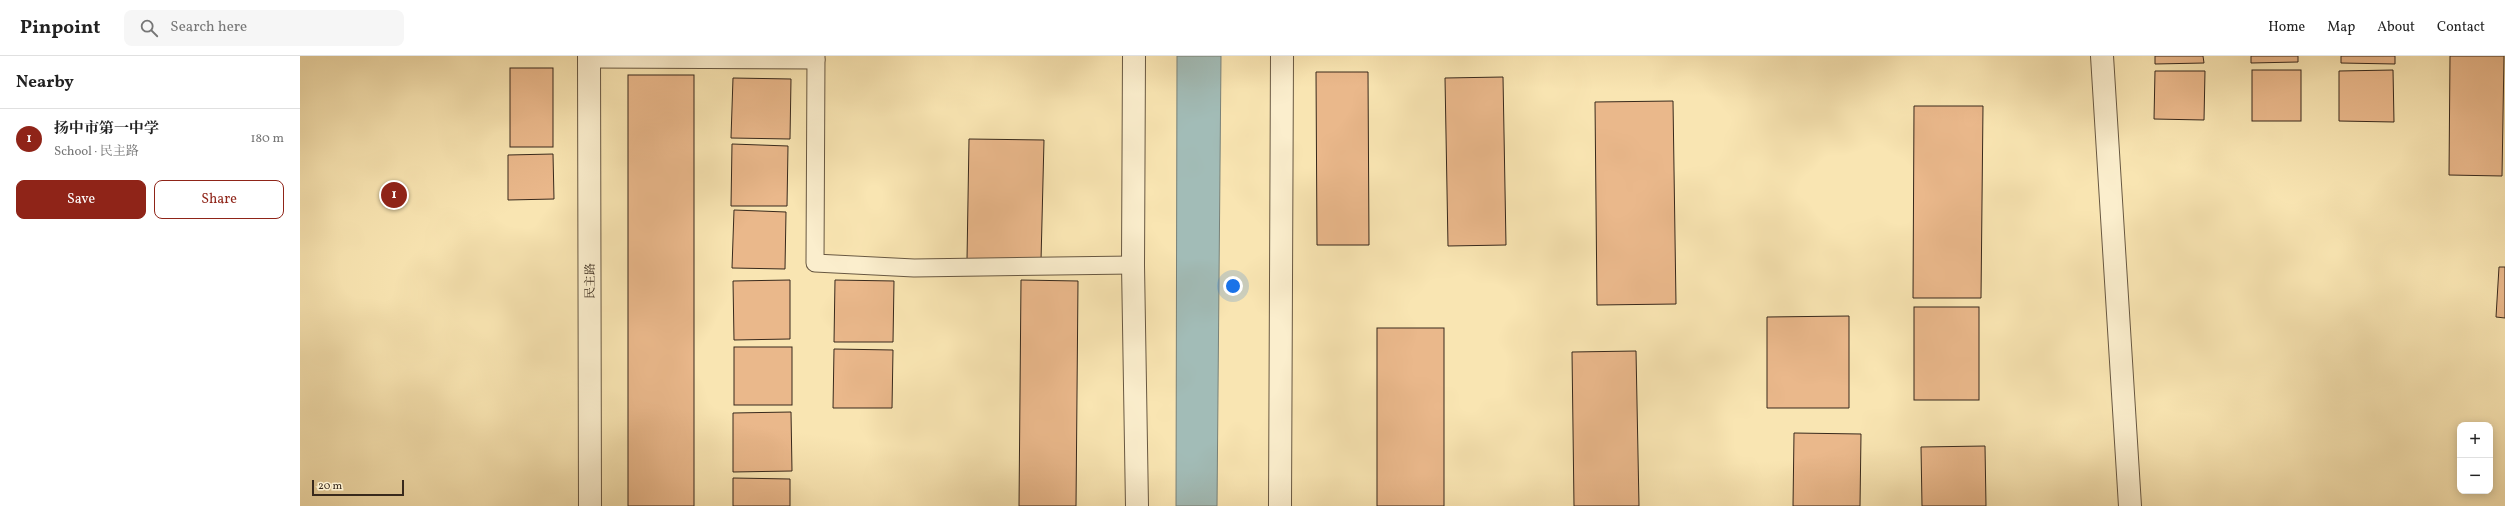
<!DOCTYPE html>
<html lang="en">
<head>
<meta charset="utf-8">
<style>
	:root { --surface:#fff; --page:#f6f6f6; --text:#222; --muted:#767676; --line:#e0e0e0; --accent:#8f2418 }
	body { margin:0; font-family:Vollkorn,"Noto Serif SC",serif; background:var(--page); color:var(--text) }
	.controls { position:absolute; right:12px; bottom:12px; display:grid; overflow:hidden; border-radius:8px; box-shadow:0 2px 10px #0003 }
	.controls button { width:36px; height:36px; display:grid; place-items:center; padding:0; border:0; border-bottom:1px solid var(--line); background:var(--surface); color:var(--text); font:20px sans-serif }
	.scale { position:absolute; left:12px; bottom:10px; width:92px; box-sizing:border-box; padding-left:4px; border:2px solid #38291c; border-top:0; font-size:11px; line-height:14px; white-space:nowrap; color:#38291c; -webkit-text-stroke:3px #fbeecd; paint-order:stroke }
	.you { position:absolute; left:933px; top:230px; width:14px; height:14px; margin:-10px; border:3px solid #fff; border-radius:50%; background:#1a73e8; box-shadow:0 0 0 6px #1a73e833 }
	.badge { display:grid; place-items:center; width:26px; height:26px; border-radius:50%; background:var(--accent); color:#fff; font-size:13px; font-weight:700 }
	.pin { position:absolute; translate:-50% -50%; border:2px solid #fff; box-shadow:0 1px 4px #0006 }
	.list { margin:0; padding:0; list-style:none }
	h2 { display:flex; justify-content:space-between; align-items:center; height:52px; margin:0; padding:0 16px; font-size:17px }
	h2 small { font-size:13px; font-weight:400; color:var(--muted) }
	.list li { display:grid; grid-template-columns:26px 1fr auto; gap:12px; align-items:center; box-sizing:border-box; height:60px; padding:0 16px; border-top:1px solid var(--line) }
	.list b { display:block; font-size:15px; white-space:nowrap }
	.list p { margin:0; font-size:13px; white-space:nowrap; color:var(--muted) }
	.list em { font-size:13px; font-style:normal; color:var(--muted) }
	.actions { display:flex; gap:8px; padding:12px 16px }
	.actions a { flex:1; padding:9px 0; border:1px solid var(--accent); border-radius:8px; text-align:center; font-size:14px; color:var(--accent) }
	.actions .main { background:var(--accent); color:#fff }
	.icon { flex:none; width:22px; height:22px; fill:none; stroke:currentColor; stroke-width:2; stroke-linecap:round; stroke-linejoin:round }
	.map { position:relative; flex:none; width:2205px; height:450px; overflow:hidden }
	header { display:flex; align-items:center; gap:24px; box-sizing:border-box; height:56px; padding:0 20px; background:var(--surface); border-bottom:1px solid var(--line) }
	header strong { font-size:19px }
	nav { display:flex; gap:22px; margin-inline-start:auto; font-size:14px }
	.search { width:280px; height:36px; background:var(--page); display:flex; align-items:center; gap:10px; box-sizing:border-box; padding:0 14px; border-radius:8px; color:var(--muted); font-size:15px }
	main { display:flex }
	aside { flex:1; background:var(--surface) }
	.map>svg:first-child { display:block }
	.water { fill:#a2bcb7; stroke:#788179 }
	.building { fill:#eab88b; stroke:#38291c }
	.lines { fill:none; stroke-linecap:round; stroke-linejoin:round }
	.service-casing { stroke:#685842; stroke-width:19 }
	.minor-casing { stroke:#685842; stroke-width:24 }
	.tertiary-casing { stroke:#685842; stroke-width:24 }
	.service { stroke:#fbeecd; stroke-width:17 }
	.minor { stroke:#fbeecd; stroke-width:22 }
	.tertiary { stroke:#fbeecd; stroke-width:22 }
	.labels { text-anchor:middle; stroke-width:4; stroke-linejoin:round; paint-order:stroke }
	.street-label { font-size:12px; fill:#38291c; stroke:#fbeecd }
</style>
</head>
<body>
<header>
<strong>Pinpoint</strong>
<div class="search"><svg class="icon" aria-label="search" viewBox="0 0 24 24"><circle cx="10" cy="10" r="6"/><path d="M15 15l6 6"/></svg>Search here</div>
<nav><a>Home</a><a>Map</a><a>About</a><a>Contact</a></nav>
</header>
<main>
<aside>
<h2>Nearby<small></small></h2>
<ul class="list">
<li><span class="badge">1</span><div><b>扬中市第一中学</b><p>School · 民主路</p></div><em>180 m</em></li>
</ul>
<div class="actions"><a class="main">Save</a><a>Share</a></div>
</aside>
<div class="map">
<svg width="2205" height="450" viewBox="0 0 2205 450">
	<rect width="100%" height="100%" fill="#f9e5b2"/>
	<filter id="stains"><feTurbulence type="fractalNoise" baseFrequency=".005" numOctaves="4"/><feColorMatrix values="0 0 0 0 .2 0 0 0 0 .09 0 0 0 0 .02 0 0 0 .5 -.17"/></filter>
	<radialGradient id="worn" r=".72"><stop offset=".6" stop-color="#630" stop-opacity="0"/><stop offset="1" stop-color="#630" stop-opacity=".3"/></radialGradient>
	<polygon class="water" points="877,0 921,0 917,450 876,450"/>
	<g class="building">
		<polygon points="1855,0 1903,0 1904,7 1855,8"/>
		<polygon points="1951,0 1998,0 1998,6 1951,7"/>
		<polygon points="2041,0 2095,0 2095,8 2041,7"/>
		<polygon points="2150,0 2204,0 2202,120 2149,119"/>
		<rect x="210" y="12" width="43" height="79"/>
		<rect x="1952" y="14" width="49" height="51"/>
		<polygon points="2093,14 2094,66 2039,65 2039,15"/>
		<polygon points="1855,15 1905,15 1904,64 1854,63"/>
		<polygon points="1016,16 1068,16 1069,189 1017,189"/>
		<rect x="328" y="19" width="66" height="431"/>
		<polygon points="1203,21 1206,189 1148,190 1145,22"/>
		<polygon points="433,22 491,23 490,83 431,82"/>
		<polygon points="1373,45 1376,248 1297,249 1295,46"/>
		<polygon points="1614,50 1683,50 1681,242 1613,242"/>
		<polygon points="669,83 744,84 741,205 667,204"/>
		<polygon points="432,88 488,90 487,150 431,150"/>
		<polygon points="253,98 254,143 208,144 208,99"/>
		<polygon points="434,154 486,156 485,213 432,212"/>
		<polygon points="2199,211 2205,211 2205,262 2196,261"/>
		<polygon points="490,224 490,283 434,284 433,225"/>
		<polygon points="535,224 594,225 593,286 534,286"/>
		<polygon points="721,224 778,225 776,450 719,450"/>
		<rect x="1614" y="251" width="65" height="93"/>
		<polygon points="1549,260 1549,352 1467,352 1467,261"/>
		<rect x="1077" y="272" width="67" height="178"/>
		<rect x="434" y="291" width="58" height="58"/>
		<polygon points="534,293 593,294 592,352 533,352"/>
		<polygon points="1336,295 1339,450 1274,450 1272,296"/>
		<polygon points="491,356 492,415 433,416 433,357"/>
		<polygon points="1494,377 1561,378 1560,450 1493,450"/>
		<polygon points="1685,390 1686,450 1622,450 1621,391"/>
		<polygon points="433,422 490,423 490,450 433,450"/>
	</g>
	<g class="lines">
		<defs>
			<g id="service">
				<polyline points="516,0 515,207 614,212 833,209"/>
				<polyline points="289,3 516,4"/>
			</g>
			<polyline id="minor" points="1802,0 1830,450"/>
			<g id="tertiary">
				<polyline points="289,0 290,450"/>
				<polyline points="834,0 833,209 837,450"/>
				<polyline points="980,450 982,0"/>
			</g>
		</defs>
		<use href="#service" class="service-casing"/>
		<use href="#minor" class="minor-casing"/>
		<use href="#tertiary" class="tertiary-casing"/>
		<use href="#service" class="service"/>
		<use href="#minor" class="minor"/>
		<use href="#tertiary" class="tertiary"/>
	</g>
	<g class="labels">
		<g class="street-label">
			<text transform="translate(290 225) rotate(-90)" y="4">民主路</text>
		</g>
	</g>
	<rect width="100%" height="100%" filter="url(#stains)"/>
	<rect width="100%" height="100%" fill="url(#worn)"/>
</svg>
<div class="controls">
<button>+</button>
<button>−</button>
</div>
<div class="scale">20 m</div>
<div class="you"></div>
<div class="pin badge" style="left:94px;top:139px">1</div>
</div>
</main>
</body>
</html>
